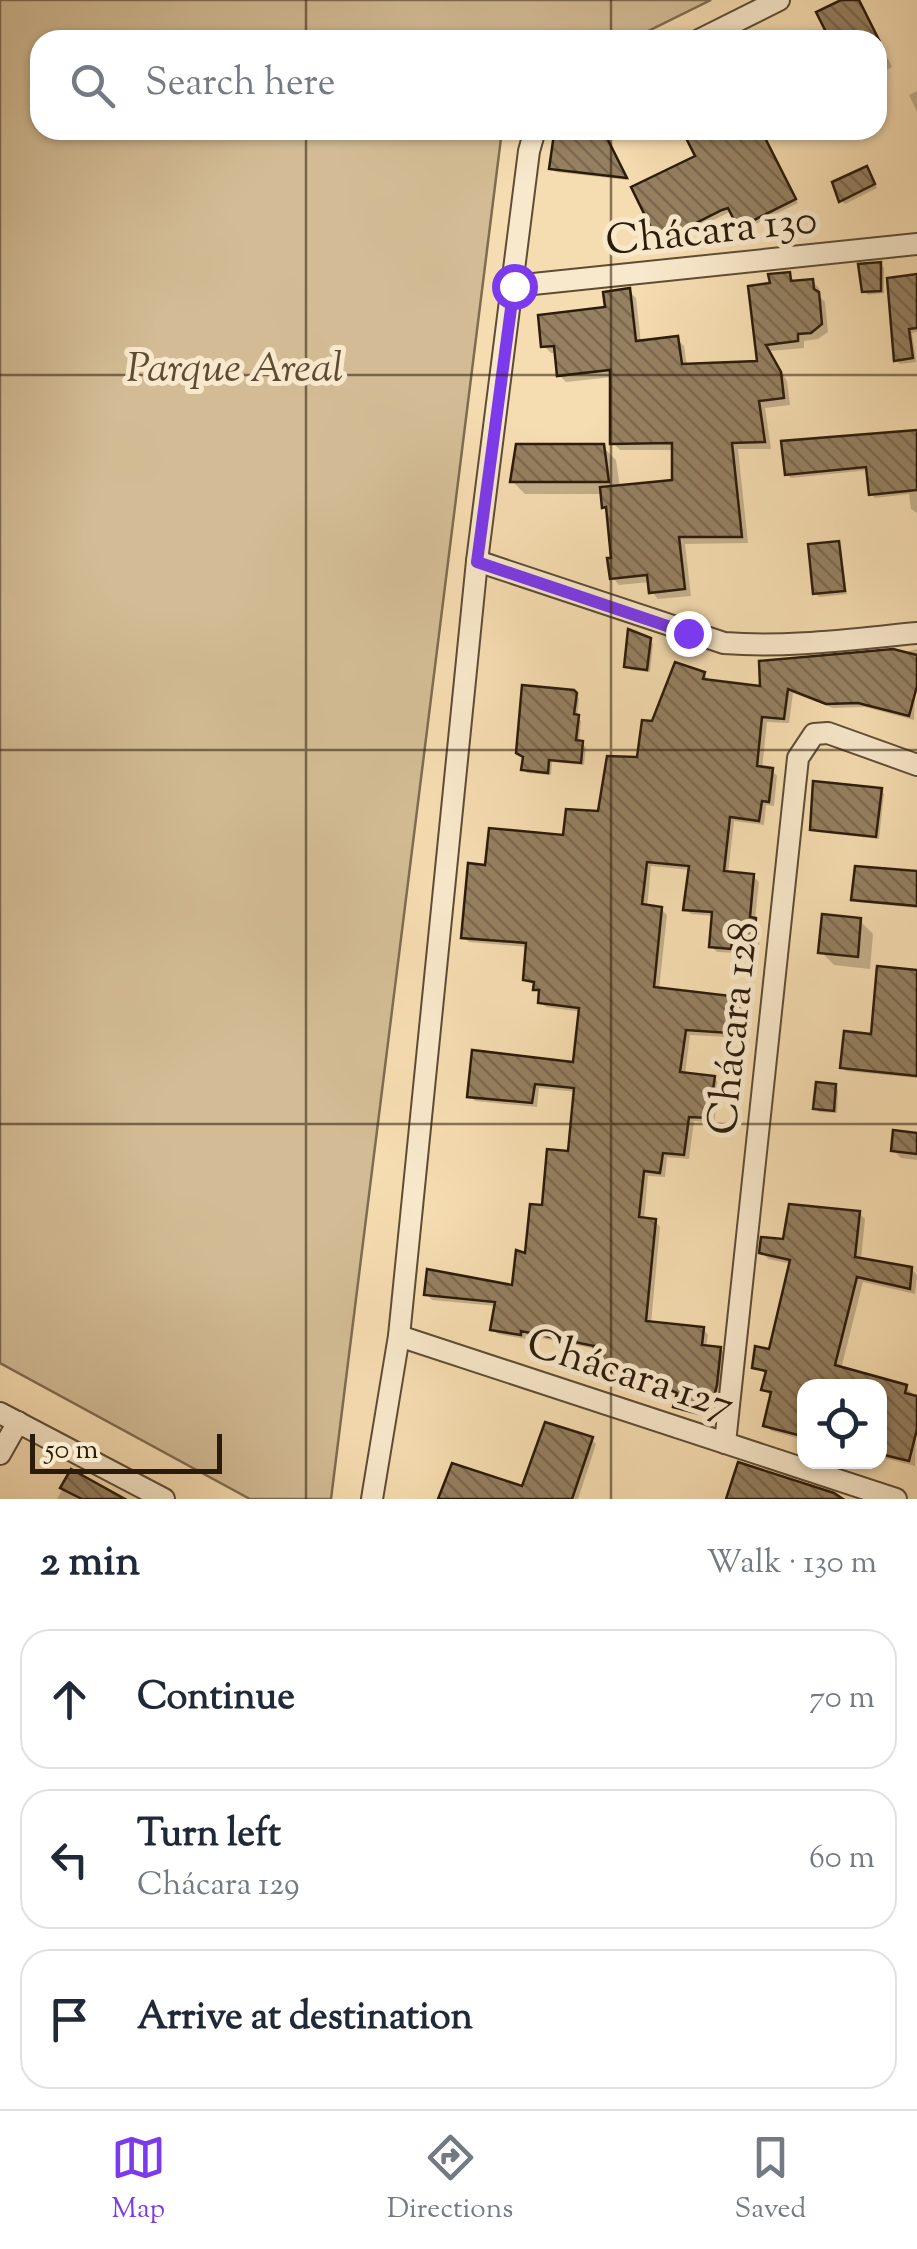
<!DOCTYPE html>
<html lang="en">
<head>
<meta charset="utf-8">
<style>
	:root { --surface:#fff; --page:#f2f2f3; --text:#1f2937; --muted:#747a83; --line:#e0e1e3; --accent:#7c3aed }
	body { margin:0; font-family:"Sorts Mill Goudy",serif; background:var(--page); color:var(--text) }
	.controls { position:absolute; right:30px; bottom:30px; display:grid; overflow:hidden; border-radius:20px; box-shadow:0 2px 8px #0004 }
	.controls button { width:90px; height:90px; display:grid; place-items:center; padding:0; border:0; border-bottom:2px solid var(--line); background:var(--surface); color:var(--text); font:50px sans-serif }
	.scale { position:absolute; left:30px; bottom:25px; width:192px; box-sizing:border-box; padding-left:10px; border:5px solid #2b1b0a; border-top:0; font-size:28px; line-height:35px; white-space:nowrap; color:#2b1b0a; -webkit-text-stroke:8px #f9e9cc; paint-order:stroke }
	.stop { position:absolute; width:30px; height:30px; margin:-22px; border:8px solid #7c3aed; border-radius:50%; background:#fff }
	.stop.end { background:#7c3aed; border-color:#fff; box-shadow:0 2px 10px #0008 }
	.list { margin:0; padding:0; list-style:none }
	h2 { display:flex; justify-content:space-between; align-items:center; height:130px; margin:0; padding:0 40px; font-size:42px }
	h2 small { font-size:32px; font-weight:400; color:var(--muted) }
	.list li { display:grid; grid-template-columns:65px 1fr auto; gap:30px; align-items:center; box-sizing:border-box; height:140px; margin:0 20px 20px; padding:0 20px; border:2px solid var(--line); border-radius:30px }
	.list b { display:block; font-size:38px; white-space:nowrap }
	.list p { margin:0; font-size:32px; white-space:nowrap; color:var(--muted) }
	.list em { font-size:32px; font-style:normal; color:var(--muted) }
	.icon { flex:none; width:55px; height:55px; fill:none; stroke:currentColor; stroke-width:2; stroke-linecap:round; stroke-linejoin:round }
	.map { position:relative; flex:none; width:917px; height:1499px; overflow:hidden }
	.search { position:absolute; background:var(--surface); box-shadow:0 2px 8px #0004; left:30px; right:30px; top:30px; height:110px; display:flex; align-items:center; gap:25px; box-sizing:border-box; padding:0 35px; border-radius:30px; color:var(--muted); font-size:38px }
	.sheet { height:610px; background:var(--surface) }
	nav { display:flex; justify-content:space-around; align-items:center; box-sizing:border-box; height:140px; border-top:2px solid var(--line); background:var(--surface); font-size:28px; color:var(--muted) }
	nav a { display:grid; justify-items:center; gap:5px }
	nav .on { color:var(--accent) }
	.map>svg:first-child { display:block }
	.park { fill:#d3bc95; stroke:#7f6c50; stroke-width:2.5 }
	.shadow { fill:#0003 }
	.building { fill:url(#building-back-hatch); stroke:#2b1b0a; stroke-width:2.5 }
	.lines { fill:none; stroke-linecap:round; stroke-linejoin:round }
	.minor-casing { stroke:#5e4c34; stroke-width:24 }
	.minor { stroke:#f9e9cc; stroke-width:20 }
	.route { stroke:#7c3aed; stroke-width:12 }
	.grid { fill:none; stroke:#2b1b0a; stroke-width:2.5; stroke-opacity:0.55 }
	.labels { text-anchor:middle; stroke-width:10; stroke-linejoin:round; paint-order:stroke }
	.street-label { font-size:42px; fill:#2b1b0a; stroke:#f9e9cc }
	.park-label { font-size:42px; font-style:italic; fill:#5d4b34; stroke:#f9e9cc }
</style>
</head>
<body>
<div class="map">
<svg width="917" height="1499" viewBox="0 0 917 1499">
	<defs>
		<pattern id="building-back-hatch" width="6" height="6" patternUnits="userSpaceOnUse" patternTransform="scale(2.5)"><rect width="6" height="6" fill="#958061"/><path d="M-1 5l2 2M0 0l6 6M5-1l2 2" fill="none" stroke="#7a684e"/></pattern>
	</defs>
	<rect width="100%" height="100%" fill="#f6ddb1"/>
	<filter id="stains"><feTurbulence type="fractalNoise" baseFrequency=".002" numOctaves="4"/><feColorMatrix values="0 0 0 0 .2 0 0 0 0 .09 0 0 0 0 .02 0 0 0 .5 -.17"/></filter>
	<radialGradient id="worn" r=".72"><stop offset=".6" stop-color="#630" stop-opacity="0"/><stop offset="1" stop-color="#630" stop-opacity=".3"/></radialGradient>
	<polygon class="park" points="0,0 711,0 630,40 40,40 40,130 502,130 331,1499 250,1499 0,1363"/>
	<g class="shadow">
		<polygon points="847,0 859,0 892,67 877,74 877,40 805,40 828,30"/>
		<polygon points="917,91 917,112 909,95"/>
		<polygon points="567,130 603,130 627,180 556,172 552,168"/>
		<polygon points="685,130 765,130 762,132 798,203 743,230 732,211 664,244 660,240 698,157"/>
		<polygon points="870,172 877,188 845,204 841,200"/>
		<polygon points="880,264 884,268 884,293 868,295 864,291"/>
		<polygon points="789,275 797,283 812,281 819,288 820,297 825,302 828,332 818,339 804,341 804,348 770,351 787,381 790,405 765,408 771,449 738,449 748,543 685,544 691,596 658,599 651,591 650,582 619,585 612,577 614,560 609,511 605,507 603,494 525,494 512,481 603,447 616,460 620,488 675,483 674,450 620,450 613,443 613,377 566,382 559,375 557,353 551,353 544,346 607,309 629,291 636,298 641,343 677,339 684,346 687,366 760,363 773,285"/>
		<polygon points="917,277 917,332 912,333 916,362 900,364 896,360"/>
		<polygon points="917,431 917,513 911,509 909,494 875,498 871,494 869,470 791,478 787,474"/>
		<polygon points="838,544 841,547 847,594 819,597 816,593"/>
		<polygon points="649,640 653,644 650,672 631,670 627,666"/>
		<polygon points="917,649 914,720 865,707 833,708 793,693 789,723 767,722 762,769 772,770 777,776 774,806 766,805 764,825 734,821 728,874 753,876 759,882 755,920 760,926 759,947 736,945 736,953 717,952 711,946 714,916 691,914 685,909 691,870 651,866 647,908 661,909 667,915 659,990 747,1001 752,1006 748,1038 690,1035 685,1075 714,1078 719,1084 714,1123 694,1121 689,1159 667,1157 665,1177 648,1176 644,1220 655,1221 660,1227 651,1324 703,1329 708,1335 706,1348 720,1349 726,1354 722,1392 714,1419 681,1411 676,1406 679,1395 662,1388 657,1380 599,1374 593,1369 596,1349 526,1335 525,1339 498,1334 492,1329 496,1306 432,1300 427,1294 514,1288 544,1208 570,1154 577,1092 539,1088 537,1107 475,1101 470,1096 575,1065 581,1012 546,1007 540,1002 541,995 536,986 526,980 528,947 469,942 463,937 487,868 565,838 600,814 639,760 654,724 704,674 709,680 763,689"/>
		<polygon points="573,692 579,699 577,717 581,721 579,743 586,747 584,765 552,762 551,775 527,773 523,769"/>
		<polygon points="880,790 884,794 879,839 816,832 812,829"/>
		<polygon points="917,873 917,908 857,902 854,899"/>
		<polygon points="860,921 873,934 870,969 834,965 821,952"/>
		<polygon points="917,972 917,1078 846,1071 842,1067 873,1037"/>
		<polygon points="835,1086 838,1090 837,1113 819,1112 815,1108"/>
		<polygon points="917,1136 917,1160 901,1158 893,1150"/>
		<polygon points="859,1213 865,1219 861,1260 911,1269 917,1275 915,1294 863,1282 841,1369 906,1387 912,1393 911,1397 917,1398 915,1466 880,1457 880,1386 804,1386 804,1440 772,1431 765,1425 770,1396 764,1389 768,1375 755,1367 771,1352 791,1264 768,1259 762,1252"/>
		<polygon points="591,1439 596,1444 578,1499 441,1499 523,1489"/>
		<polygon points="72,1472 116,1499 57,1499"/>
	</g>
	<g class="building">
		<polygon points="841,0 859,0 879,40 830,40 816,12"/>
		<polygon points="562,130 603,130 627,178 549,169 554,134"/>
		<polygon points="682,130 761,130 796,199 738,228 728,208 722,210 658,242 631,187 695,156"/>
		<polygon points="867,166 875,184 839,202 832,182"/>
		<polygon points="881,262 881,291 862,292 858,264"/>
		<polygon points="790,272 791,281 813,279 814,289 819,292 822,324 811,333 798,334 798,341 766,345 781,372 784,398 759,401 765,442 732,443 742,537 679,537 685,589 649,593 647,575 610,579 607,558 611,558 606,507 602,508 600,487 672,480 672,443 610,444 610,370 557,376 554,346 541,347 538,315 605,307 603,292 630,288 636,341 678,336 682,364 757,361 748,286 770,283 768,274"/>
		<polygon points="917,274 917,328 909,329 913,358 894,361 887,278"/>
		<polygon points="917,430 917,490 869,495 866,467 785,475 781,441"/>
		<polygon points="516,444 604,444 609,482 510,482"/>
		<polygon points="839,541 845,591 813,594 808,544"/>
		<polygon points="628,629 651,638 647,670 624,667"/>
		<polygon points="893,649 917,655 917,686 909,716 858,703 826,704 788,689 784,719 762,717 757,766 773,768 769,802 762,801 759,821 730,817 724,871 754,874 750,917 756,918 754,943 732,941 731,949 709,947 712,912 683,910 689,866 647,862 642,904 662,907 654,987 748,998 744,1034 686,1030 680,1072 715,1076 709,1118 689,1117 684,1155 663,1153 660,1173 644,1171 639,1217 656,1219 646,1321 704,1327 702,1345 721,1347 717,1385 709,1416 673,1407 677,1393 654,1383 654,1376 591,1370 594,1346 521,1331 521,1335 490,1330 495,1302 424,1295 427,1269 512,1285 516,1250 525,1253 530,1204 542,1205 547,1149 568,1151 574,1088 535,1084 532,1103 467,1097 472,1050 573,1062 579,1008 538,1003 539,990 533,990 534,982 523,980 526,943 461,938 468,863 485,865 489,828 563,835 566,809 598,811 607,756 637,757 642,720 652,721 675,662 705,672 703,679 760,686 759,661"/>
		<polygon points="522,685 574,690 577,693 574,714 579,715 576,740 583,741 581,763 549,760 548,773 521,770 523,757 516,753"/>
		<polygon points="813,781 882,788 876,837 810,830"/>
		<polygon points="855,866 917,871 917,906 851,900"/>
		<polygon points="822,914 861,918 858,957 818,953"/>
		<polygon points="877,966 917,970 917,1076 840,1068 844,1031 871,1034"/>
		<polygon points="816,1082 836,1084 834,1111 813,1109"/>
		<polygon points="893,1130 917,1133 917,1154 891,1151"/>
		<polygon points="789,1204 860,1211 855,1257 912,1267 910,1289 857,1277 835,1365 907,1385 905,1393 917,1396 917,1429 909,1461 880,1454 880,1386 804,1386 804,1409 798,1435 763,1426 771,1392 761,1390 766,1371 752,1368 755,1346 769,1349 790,1260 759,1253 761,1237 783,1239"/>
		<polygon points="545,1422 593,1437 572,1499 438,1499 452,1463 522,1486"/>
		<polygon points="738,1462 834,1493 843,1499 726,1499"/>
		<polygon points="71,1469 125,1499 82,1499 60,1488"/>
	</g>
	<g class="lines">
		<defs>
			<g id="minor">
				<polyline points="699,40 779,0"/>
				<polyline points="514,286 917,244"/>
				<path d="M477 561 724 643C789 648 853 639 917 633"/>
				<polyline points="399,1336 896,1499"/>
				<polyline points="0,1413 164,1499"/>
				<polyline points="725,1443 798,758 814,734 828,733 917,765"/>
				<polyline points="0,1454 18,1422"/>
				<polyline points="372,1499 399,1336 477,561 529,151 535,130"/>
			</g>
		</defs>
		<use href="#minor" class="minor-casing"/>
		<use href="#minor" class="minor"/>
	</g>
	<g class="lines">
		<polyline class="route" points="514,286 477,562 688,633"/>
	</g>
	<path class="grid" d="M306 0V40M611 0V40M306 130V1499M611 130V1499M0 375H917M0 750H917M0 1124H917"/>
	<g class="labels">
		<g class="street-label">
			<text transform="translate(711 228) rotate(-6)" y="15">Chácara 130</text>
			<text transform="translate(731 1028) rotate(-84)" y="15">Chácara 128</text>
			<text transform="translate(631 1372) rotate(18)" y="15">Chácara 127</text>
		</g>
		<g class="park-label">
			<text x="235" y="381">Parque Areal</text>
		</g>
	</g>
	<rect width="100%" height="100%" filter="url(#stains)"/>
	<rect width="100%" height="100%" fill="url(#worn)"/>
</svg>
<div class="controls">
<button><svg class="icon" aria-label="locate" viewBox="0 0 24 24"><circle cx="12" cy="12" r="6"/><path d="M12 2v4M12 18v4M2 12h4M18 12h4"/></svg></button>
</div>
<div class="scale">50 m</div>
<div class="stop" style="left:514px;top:286px"></div>
<div class="stop end" style="left:688px;top:633px"></div>
<div class="search"><svg class="icon" aria-label="search" viewBox="0 0 24 24"><circle cx="10" cy="10" r="6"/><path d="M15 15l6 6"/></svg>Search here</div>
</div>
<section class="sheet">
<h2>2 min<small>Walk · 130 m</small></h2>
<ul class="list">
<li><svg class="icon" aria-label="ahead" viewBox="0 0 24 24"><path d="M12 20V5M6 11l6-6 6 6"/></svg><div><b>Continue</b></div><em>70 m</em></li>
<li><svg class="icon" aria-label="left" viewBox="0 0 24 24"><path d="M17 20v-9H6M10 6l-5 5 5 5"/></svg><div><b>Turn left</b><p>Chácara 129</p></div><em>60 m</em></li>
<li><svg class="icon" aria-label="arrive" viewBox="0 0 24 24"><path d="M6 21V4h12l-3 4 3 4H6"/></svg><div><b>Arrive at destination</b></div></li>
</ul>
</section>
<nav>
<a class="on"><svg class="icon" aria-label="map" viewBox="0 0 24 24"><path d="M3 6l6-2 6 2 6-2v14l-6 2-6-2-6 2zM9 4v14M15 6v14"/></svg>Map</a>
<a><svg class="icon" aria-label="directions" viewBox="0 0 24 24"><path d="M12 3l9 9-9 9-9-9zM9 14v-3h6M13 9l2 2-2 2"/></svg>Directions</a>
<a><svg class="icon" aria-label="saved" viewBox="0 0 24 24"><path d="M7 4h10v16l-5-4-5 4z"/></svg>Saved</a>
</nav>
</body>
</html>
